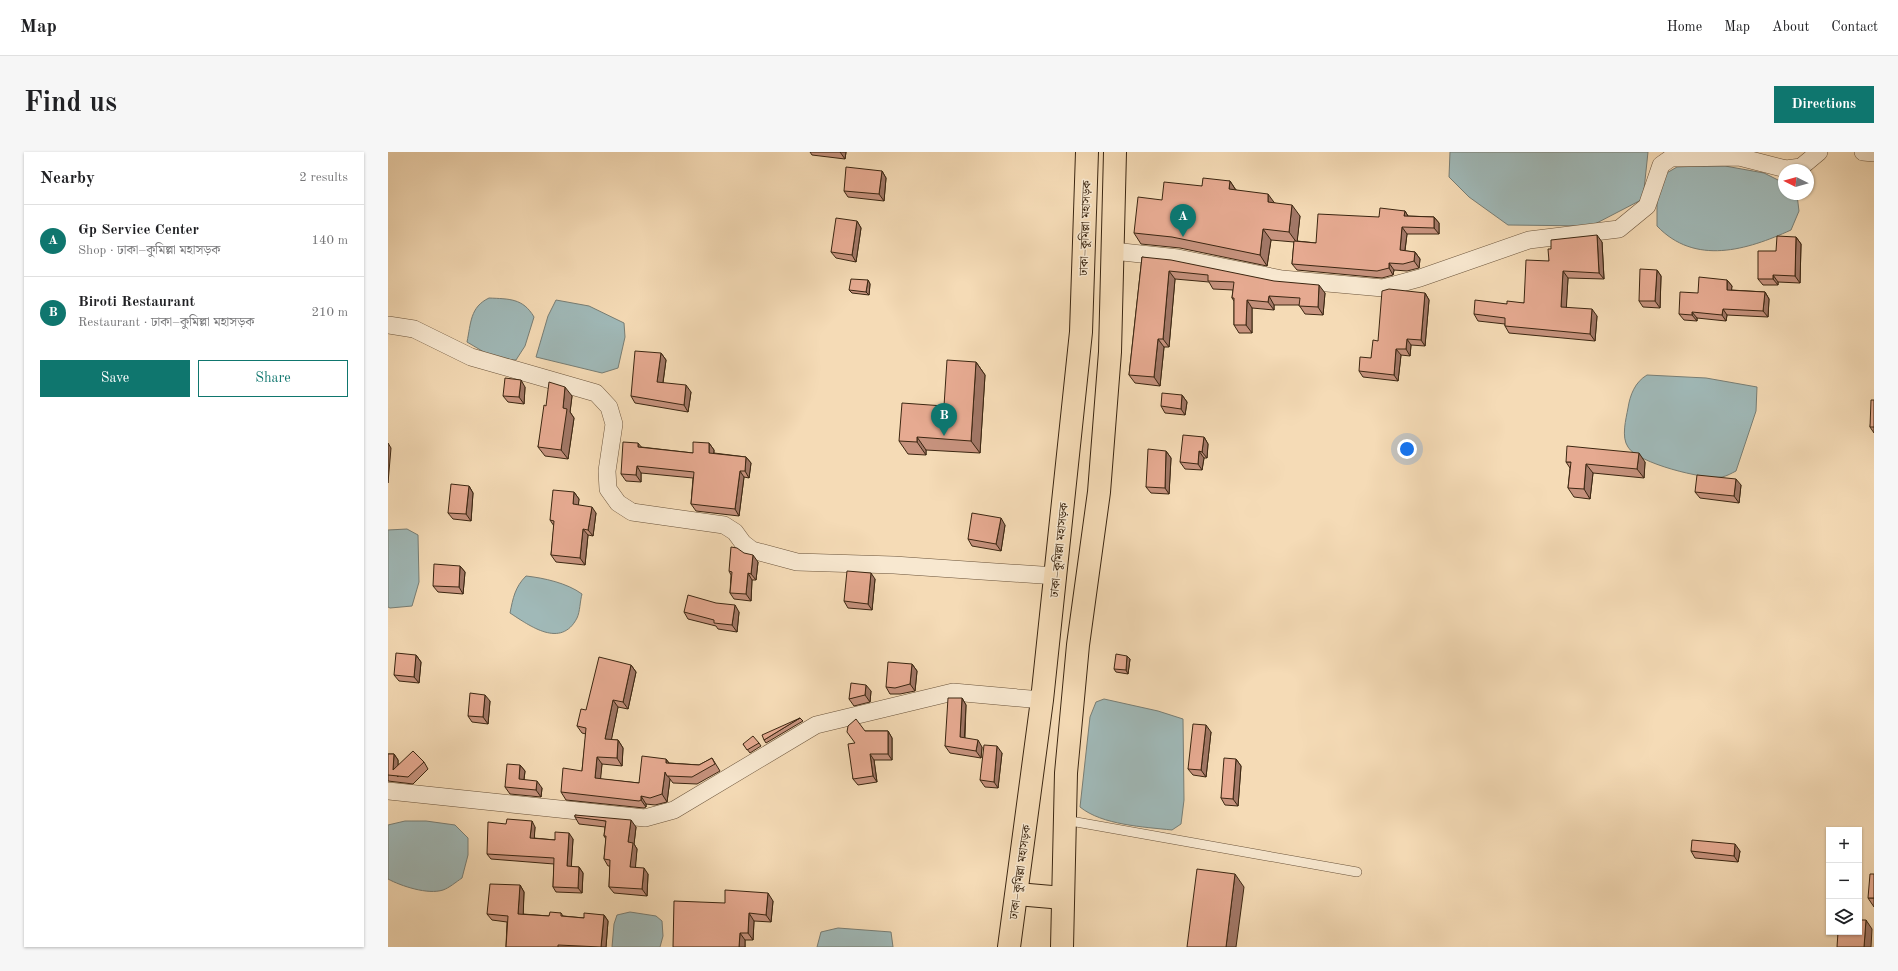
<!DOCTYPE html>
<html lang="en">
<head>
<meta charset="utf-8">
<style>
	:root { --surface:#fff; --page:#f6f6f6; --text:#202124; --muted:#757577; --line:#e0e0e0; --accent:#0f766e }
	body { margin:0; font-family:"Old Standard TT","Noto Serif Bengali",serif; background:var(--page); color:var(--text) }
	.controls { position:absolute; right:12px; bottom:12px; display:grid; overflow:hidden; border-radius:0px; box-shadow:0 1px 3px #0004 }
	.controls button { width:36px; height:36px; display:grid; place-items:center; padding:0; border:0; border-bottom:1px solid var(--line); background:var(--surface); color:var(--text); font:20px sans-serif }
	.compass { position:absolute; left:1390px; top:12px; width:36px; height:36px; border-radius:50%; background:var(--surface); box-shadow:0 1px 3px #0004; rotate:275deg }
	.you { position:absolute; left:1019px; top:297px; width:14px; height:14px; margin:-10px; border:3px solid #fff; border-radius:50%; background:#1a73e8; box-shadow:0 0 0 6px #1a73e833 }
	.badge { display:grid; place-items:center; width:26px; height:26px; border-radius:50%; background:var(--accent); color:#fff; font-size:13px; font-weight:700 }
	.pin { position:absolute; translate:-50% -33px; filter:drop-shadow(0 1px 2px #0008) }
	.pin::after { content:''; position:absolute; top:21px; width:14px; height:12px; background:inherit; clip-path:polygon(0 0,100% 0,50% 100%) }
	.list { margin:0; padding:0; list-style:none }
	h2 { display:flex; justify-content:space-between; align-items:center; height:52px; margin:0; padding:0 16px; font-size:17px }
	h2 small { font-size:13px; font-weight:400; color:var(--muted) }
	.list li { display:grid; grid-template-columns:26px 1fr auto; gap:12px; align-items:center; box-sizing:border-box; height:72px; padding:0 16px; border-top:1px solid var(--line) }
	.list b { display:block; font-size:15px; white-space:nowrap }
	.list p { margin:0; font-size:13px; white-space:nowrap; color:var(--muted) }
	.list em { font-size:13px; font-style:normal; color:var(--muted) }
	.actions { display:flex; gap:8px; padding:12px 16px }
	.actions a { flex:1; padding:9px 0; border:1px solid var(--accent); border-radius:0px; text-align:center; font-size:14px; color:var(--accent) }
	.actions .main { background:var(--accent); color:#fff }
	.icon { flex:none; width:22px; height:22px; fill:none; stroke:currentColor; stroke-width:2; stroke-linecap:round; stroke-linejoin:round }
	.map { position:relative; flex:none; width:1486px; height:795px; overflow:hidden; border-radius:0px }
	header { display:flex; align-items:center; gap:24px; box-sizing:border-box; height:56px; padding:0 20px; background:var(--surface); border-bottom:1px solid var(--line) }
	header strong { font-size:19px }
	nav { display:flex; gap:22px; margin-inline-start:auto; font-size:14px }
	.intro { display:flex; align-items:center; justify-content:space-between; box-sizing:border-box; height:96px; padding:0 24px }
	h1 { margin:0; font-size:28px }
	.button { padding:10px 18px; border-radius:0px; background:var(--accent); color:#fff; font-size:14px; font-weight:700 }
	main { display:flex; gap:24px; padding:0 24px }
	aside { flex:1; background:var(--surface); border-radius:0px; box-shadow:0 1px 3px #0004 }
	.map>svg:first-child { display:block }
	.water { fill:#a0b9b8; stroke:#787e75 }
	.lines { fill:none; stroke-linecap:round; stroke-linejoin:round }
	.service-casing { stroke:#6a533a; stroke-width:10 }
	.minor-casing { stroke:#6a533a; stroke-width:18 }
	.trunk-casing { stroke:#3b2611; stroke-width:24 }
	.service { stroke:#f8e8d0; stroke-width:9 }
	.minor { stroke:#f8e8d0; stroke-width:17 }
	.trunk { stroke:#f5dbb6; stroke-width:22 }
	.wall { fill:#c6927d; stroke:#3b2611 }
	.shaded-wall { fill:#a17766; stroke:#3b2611 }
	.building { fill:#e6aa91; stroke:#3b2611 }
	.labels { text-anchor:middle; stroke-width:3; stroke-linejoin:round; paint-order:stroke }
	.street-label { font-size:12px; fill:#3b2611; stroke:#f8e8d0 }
</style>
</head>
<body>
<header>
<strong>Map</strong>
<nav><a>Home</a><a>Map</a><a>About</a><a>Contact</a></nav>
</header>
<div class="intro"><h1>Find us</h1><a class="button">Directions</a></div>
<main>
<aside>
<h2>Nearby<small>2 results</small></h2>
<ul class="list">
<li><span class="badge">A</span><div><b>Gp Service Center</b><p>Shop · ঢাকা–কুমিল্লা মহাসড়ক</p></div><em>140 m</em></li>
<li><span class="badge">B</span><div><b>Biroti Restaurant</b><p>Restaurant · ঢাকা–কুমিল্লা মহাসড়ক</p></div><em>210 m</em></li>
</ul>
<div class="actions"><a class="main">Save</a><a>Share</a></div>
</aside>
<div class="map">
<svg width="1486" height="795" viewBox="0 0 1486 795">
	<rect width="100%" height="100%" fill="#f5dbb6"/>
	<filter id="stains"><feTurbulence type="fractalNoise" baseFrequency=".005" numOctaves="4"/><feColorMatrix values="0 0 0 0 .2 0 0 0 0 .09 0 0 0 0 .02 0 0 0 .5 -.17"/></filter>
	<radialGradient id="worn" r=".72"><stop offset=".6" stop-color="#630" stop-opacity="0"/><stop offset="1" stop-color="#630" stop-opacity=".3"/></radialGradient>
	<g class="water">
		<polygon points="1062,0 1260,0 1255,47 1203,74 1120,73 1081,45 1061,25"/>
		<path d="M1312 14H1337L1376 21 1396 31V42L1409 43 1411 59 1403 78C1359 98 1307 114 1269 74V47L1277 22 1289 15Z"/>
		<path d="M101 146C121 147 135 146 146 165L137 194 128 208 106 206 79 190C83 171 82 155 101 146Z"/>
		<polygon points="168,148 201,154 236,171 237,185 230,216 214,221 148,205 160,164"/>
		<path d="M1259 223 1318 226 1369 235 1368 259 1348 319C1344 321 1339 324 1334 325 1316 328 1249 311 1240 295 1233 285 1238 267 1240 256 1242 243 1247 230 1259 223Z"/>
		<polygon points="19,377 30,383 31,430 24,454 2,456 0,455 0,378"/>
		<path d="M138 424C156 426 179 431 194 442 192 449 192 460 189 466 173 497 142 474 122 461 125 446 127 435 138 424Z"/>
		<path d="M716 547 770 559 795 567 796 648 793 672 784 678C756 675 714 673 692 655L702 565 708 550Z"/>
		<path d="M17 669H38L67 673 80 686V703L74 726C68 730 61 736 55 738 40 743 13 734 0 727V673Z"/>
		<polygon points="242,760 268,764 274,769 275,784 272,795 224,795 226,772 229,763"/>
		<polygon points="450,776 503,780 505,795 429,795 433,780"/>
	</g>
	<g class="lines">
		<defs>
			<polyline id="service" points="677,668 969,720"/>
			<g id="minor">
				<polyline points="1475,0 1486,1"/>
				<polyline points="725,99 790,106 894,127 995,136 1032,126 1141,88 1231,77 1259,54 1273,13 1283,6 1351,5 1398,17 1413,15 1431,0"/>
				<polyline points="0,173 26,177 83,205 208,241 221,255 226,272 219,319 220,337 230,351 244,360 336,373 347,380 355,391 364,398 409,410 506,413 668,424"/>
				<polyline points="0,639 257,666 286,658 428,573 565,540 654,548"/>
			</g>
			<g id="trunk">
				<polyline points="629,742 675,746"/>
				<polyline points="621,795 654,548 693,180 699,0"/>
				<polyline points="674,795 678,621 690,493 711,340 722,200 727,0"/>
			</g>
		</defs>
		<use href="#service" class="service-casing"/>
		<use href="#minor" class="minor-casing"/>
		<use href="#trunk" class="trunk-casing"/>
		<use href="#service" class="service"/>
		<use href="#minor" class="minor"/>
		<use href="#trunk" class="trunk"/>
	</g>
	<g class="wall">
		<polygon points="422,0 458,0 457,7 424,3"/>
		<polygon points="494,19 498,26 496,49 460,45 456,39"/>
		<polygon points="842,29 848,38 887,51 912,64 909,89 928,91 991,65 1017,59 1020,64 1046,65 1051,71 1051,82 1019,82 1017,99 1027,100 1032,107 1031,116 1019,119 1006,118 1005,123 994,126 909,118 904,112 906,90 883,88 879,114 792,96 753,92 746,81 774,48 814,34"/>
		<polygon points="469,69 473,76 468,110 448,106 443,100"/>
		<polygon points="1408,85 1413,92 1412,131 1390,130 1390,133 1375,133 1370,127 1388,99"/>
		<polygon points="1214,90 1216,127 1180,126 1178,156 1209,164 1207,189 1121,181 1117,174 1117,172 1090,169 1086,162 1119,152 1136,151 1161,109 1163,97"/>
		<polygon points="754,105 937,141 935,163 917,162 911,153 886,153 886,158 864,156 864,181 851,181 846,173 846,149 844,146 845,138 825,137 821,130 787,127 781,195 776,195 772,234 747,231 741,223"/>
		<polygon points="1269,118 1273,124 1272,156 1255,155 1251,149"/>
		<polygon points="480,128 482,132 481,143 464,141 461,138"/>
		<polygon points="1339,128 1344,134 1343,138 1377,140 1381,147 1380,165 1339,163 1338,169 1309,166 1309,169 1296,168 1291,162 1310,141"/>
		<polygon points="1037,141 1041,148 1037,194 1023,193 1022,204 1013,203 1010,229 975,225 971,219 983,206 990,189"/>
		<polygon points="273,201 278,208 275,231 303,240 300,260 247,251 243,244"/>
		<polygon points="588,210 597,223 592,301 538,298 538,303 520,302 511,289 556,254"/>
		<polygon points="137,235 136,252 120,250 115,244"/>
		<polygon points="794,243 799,250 797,263 777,261 773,254"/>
		<polygon points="184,244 182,260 186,266 180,307 157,304 150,295 158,254"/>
		<polygon points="1486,248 1486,281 1482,275"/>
		<polygon points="816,285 820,292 819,306 816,306 814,318 797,317 792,310"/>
		<polygon points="321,291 326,298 326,301 358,305 363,311 361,326 356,325 351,364 308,359 303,352 305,326 253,321 253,330 238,329 233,322 253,295 305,301"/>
		<polygon points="778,299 783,306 781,342 763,341 758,335"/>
		<polygon points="1178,310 1257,310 1256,326 1205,321 1202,347 1186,345 1180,336 1182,316"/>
		<polygon points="1353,333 1351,351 1312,346 1307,340"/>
		<polygon points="81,334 85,341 83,369 65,367 60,361"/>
		<polygon points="186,340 191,347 190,353 208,361 205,384 200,383 197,413 168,410 163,403 166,374 162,368"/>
		<polygon points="617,373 613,399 584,394 580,387"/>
		<polygon points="370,410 368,428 364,428 363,449 346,447 342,441 343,423 341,419"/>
		<polygon points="72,414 77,420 75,442 50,440 45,434"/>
		<polygon points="487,427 484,458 460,456 456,449"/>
		<polygon points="296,460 351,460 349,480 330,477 328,474 300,467"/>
		<polygon points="28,503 33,510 31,531 11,529 6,523"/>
		<polygon points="739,504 742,507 740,522 728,520 726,517"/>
		<polygon points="524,512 529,519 527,539 512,542 502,542 498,535"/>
		<polygon points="243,513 248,520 240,557 230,555 223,588 230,588 235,596 234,614 214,612 212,627 251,631 278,607 281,611 311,613 324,606 332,619 309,632 285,631 282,627 279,650 267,653 258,652 258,655 256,656 178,648 173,640 194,619 198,582 194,581 189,574 198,558"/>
		<polygon points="483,539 482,550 466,554 461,547"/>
		<polygon points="574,546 578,553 577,586 594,595 593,606 562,601 557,594"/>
		<polygon points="102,549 100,572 84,570 80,564"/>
		<polygon points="412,566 415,569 378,591 376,588"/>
		<polygon points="477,579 500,579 504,586 504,608 486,608 489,630 470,633 465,627 467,591"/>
		<polygon points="823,580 818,625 805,623 800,617"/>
		<polygon points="371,591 373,594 362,601 355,592"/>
		<polygon points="614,601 610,636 597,635 592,628"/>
		<polygon points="0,602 6,602 10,608 10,613 36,610 40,617 25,632 0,629"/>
		<polygon points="848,607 853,614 850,654 837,653 833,646"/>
		<polygon points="132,613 137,619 136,628 154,636 153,645 122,642 117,635"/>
		<polygon points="187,663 248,675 246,692 249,697 247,715 260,722 259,744 226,741 221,735 222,714 220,714 216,707 218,687 216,684 217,675 191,672 187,665"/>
		<polygon points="147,675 146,686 167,688 185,687 183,715 191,715 195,721 194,741 168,740 165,735 166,712 103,707 99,702"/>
		<polygon points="1303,699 1352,699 1350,710 1307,706"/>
		<polygon points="132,733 136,740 135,762 161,764 173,761 175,764 196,766 216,763 220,769 218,795 118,795 119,770 104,768 99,762"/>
		<polygon points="1480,746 1486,746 1486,755"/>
		<polygon points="385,749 383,770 366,769 365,788 357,788 357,795 337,751"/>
	</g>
	<g class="shaded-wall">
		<polygon points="452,0 458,0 457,7"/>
		<polygon points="494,19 498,26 496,49 491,42"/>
		<polygon points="842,29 849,40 841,37"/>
		<polygon points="880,42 888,53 880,50"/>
		<polygon points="904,53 912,64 909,91 901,80"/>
		<polygon points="1017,59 1021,66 1016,64"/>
		<polygon points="1046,65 1051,71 1051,82 1046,76"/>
		<polygon points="469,69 473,76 468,110 464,103"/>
		<polygon points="1014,75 1019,82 1016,105 1012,98"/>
		<polygon points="875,77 883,88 879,114 872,103"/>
		<polygon points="1209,83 1214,90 1216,127 1211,121"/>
		<polygon points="1408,85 1413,92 1412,131 1407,124"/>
		<polygon points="1027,100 1032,107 1031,116 1026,109"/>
		<polygon points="1001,111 1006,118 1005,123 1001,116"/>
		<polygon points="1269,118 1273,124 1272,156 1267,149"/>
		<polygon points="781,119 787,127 781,195 775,187"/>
		<polygon points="1175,119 1180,126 1178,162 1173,155"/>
		<polygon points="1385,123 1390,130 1390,133 1385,127"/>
		<polygon points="480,128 482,132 481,143 478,140"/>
		<polygon points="1339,128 1344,134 1343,144 1339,138"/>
		<polygon points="931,133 937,141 935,163 930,155"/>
		<polygon points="1377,140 1381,147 1380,165 1375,159"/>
		<polygon points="1037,141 1041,148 1037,194 1033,188"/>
		<polygon points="881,144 886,153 886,158 880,150"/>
		<polygon points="859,148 864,156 864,181 858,173"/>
		<polygon points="1204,157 1209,164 1207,189 1202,182"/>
		<polygon points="1335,157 1339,163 1338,169 1334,163"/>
		<polygon points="1304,160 1309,166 1309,169 1304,163"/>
		<polygon points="770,187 776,195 772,234 766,225"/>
		<polygon points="1019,187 1023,193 1022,204 1018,197"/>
		<polygon points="1008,197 1013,203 1010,229 1006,223"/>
		<polygon points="273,201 278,208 274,237 269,230"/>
		<polygon points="588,210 597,223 592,301 583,289"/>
		<polygon points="133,228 137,235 136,252 131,245"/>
		<polygon points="298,233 303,240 300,260 296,253"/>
		<polygon points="177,235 184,244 182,260 186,266 180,307 173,298 175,256"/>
		<polygon points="794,243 799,250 797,263 793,257"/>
		<polygon points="529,285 538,298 538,303 529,290"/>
		<polygon points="816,285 820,292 819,306 814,300"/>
		<polygon points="0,291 3,296 0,331"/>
		<polygon points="250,291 255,297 250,295"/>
		<polygon points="321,291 326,298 325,307 321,301"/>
		<polygon points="778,299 783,306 781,342 777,336"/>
		<polygon points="811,299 816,306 814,318 810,312"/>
		<polygon points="1251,301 1257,310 1256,326 1249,317"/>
		<polygon points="358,305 363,311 361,326 357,319"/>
		<polygon points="1198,312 1205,321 1202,347 1196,337"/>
		<polygon points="249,314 253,321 253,330 248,323"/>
		<polygon points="352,319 356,325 351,364 347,357"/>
		<polygon points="1348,327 1353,333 1351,351 1346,344"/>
		<polygon points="81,334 85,341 83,369 78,362"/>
		<polygon points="186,340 191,347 190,358 185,352"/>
		<polygon points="204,355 208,361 205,384 200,378"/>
		<polygon points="613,366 617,373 613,399 608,392"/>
		<polygon points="195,377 200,383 197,413 192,406"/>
		<polygon points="365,403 370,410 368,428 363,422"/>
		<polygon points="72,414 77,420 75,442 71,435"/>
		<polygon points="360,421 364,428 363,449 358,442"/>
		<polygon points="483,421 487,427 484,458 480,452"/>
		<polygon points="347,453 351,460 349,480 344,473"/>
		<polygon points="28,503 33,510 31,531 26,525"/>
		<polygon points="739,504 742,507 740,522 738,518"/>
		<polygon points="524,512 529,519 527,539 522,532"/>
		<polygon points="243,513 248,520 240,557 235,550"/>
		<polygon points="478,533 483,539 482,550 477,543"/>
		<polygon points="97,543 102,549 100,572 95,565"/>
		<polygon points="574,546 578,553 576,592 572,585"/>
		<polygon points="225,548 230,555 222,595 217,587"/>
		<polygon points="818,573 823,580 818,625 813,618"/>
		<polygon points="500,579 504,586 504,608 500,602"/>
		<polygon points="230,588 235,596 234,614 229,606"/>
		<polygon points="590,588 594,595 593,606 588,599"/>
		<polygon points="609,594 614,601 610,636 606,630"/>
		<polygon points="6,602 10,608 10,625 5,618"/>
		<polygon points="482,602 486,608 489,630 485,624"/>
		<polygon points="209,605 214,612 212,633 207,626"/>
		<polygon points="278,607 283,614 278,611"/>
		<polygon points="848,607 853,614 850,654 845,647"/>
		<polygon points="132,613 137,619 135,634 131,627"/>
		<polygon points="277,620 282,627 279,650 274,642"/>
		<polygon points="149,629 154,636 153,645 148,638"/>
		<polygon points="253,644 258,652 258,655 253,648"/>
		<polygon points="243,668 248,675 246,692 249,697 247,721 242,715 240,690"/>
		<polygon points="144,669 147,675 146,691 142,686"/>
		<polygon points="181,681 185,687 183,720 179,714"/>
		<polygon points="1347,692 1352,699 1350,710 1346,704"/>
		<polygon points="191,715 195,721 194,741 190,736"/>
		<polygon points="256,716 260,722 259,744 254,737"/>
		<polygon points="847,722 856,735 848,795 838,795"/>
		<polygon points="132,733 136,740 135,768 130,762"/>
		<polygon points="380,741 385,749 383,770 378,763"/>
		<polygon points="361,761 366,769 365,788 360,781"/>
		<polygon points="216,763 220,769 218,795 213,795"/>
		<polygon points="1478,768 1484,777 1483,795 1476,795"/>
		<polygon points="352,781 357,788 357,795 351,795"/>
	</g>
	<g class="building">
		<polygon points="458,15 494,19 491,42 456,39"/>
		<polygon points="815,26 842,29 841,37 880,42 880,50 904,53 901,80 875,77 872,103 784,85 746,81 750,45 774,48 776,30 814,34"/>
		<polygon points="992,56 1017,59 1016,64 1046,65 1046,76 1014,75 1012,98 1027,100 1026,109 1015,112 1001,111 1001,116 989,119 904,112 906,89 928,91 930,62 991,65"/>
		<polygon points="448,66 469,69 464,103 443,100"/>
		<polygon points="1209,83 1211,121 1175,119 1173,155 1204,157 1202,182 1117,174 1117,166 1086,162 1087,148 1119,152 1119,149 1136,151 1138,108 1161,109 1160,97 1163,97 1163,88"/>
		<polygon points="1389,84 1408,85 1407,124 1385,123 1385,127 1370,127 1370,99 1388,99"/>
		<polygon points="754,105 783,108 886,129 931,133 930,155 911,154 912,146 881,144 880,150 859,148 858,173 846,173 846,146 844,146 846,130 820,129 820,123 781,119 775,187 770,187 766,225 741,223"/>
		<polygon points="1252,117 1269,118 1267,149 1251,149"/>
		<polygon points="1311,125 1339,128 1339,138 1377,140 1375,159 1335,157 1334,163 1304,160 1304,163 1291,162 1292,140 1310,141"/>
		<polygon points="463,127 480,128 478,140 461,138"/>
		<polygon points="1001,137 1037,141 1033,188 1019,187 1018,197 1008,197 1006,223 971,219 972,205 983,206 985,188 990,189 994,139"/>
		<polygon points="247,199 273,201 269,230 298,233 296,253 243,244"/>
		<polygon points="559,208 588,210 583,289 529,285 529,290 511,289 514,251 556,254"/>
		<polygon points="117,226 133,228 131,245 115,244"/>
		<polygon points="161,230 177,235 175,256 179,257 173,298 150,295 156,253 158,254"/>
		<polygon points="774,241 794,243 793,257 773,254"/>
		<polygon points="1483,248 1486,248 1486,275 1482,275"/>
		<polygon points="795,283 816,285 814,300 811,299 810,312 792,310"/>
		<polygon points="235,290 250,291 250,295 305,301 305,290 321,291 321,301 358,305 357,319 352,319 347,357 303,352 306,320 249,314 248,323 233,322"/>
		<polygon points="1179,294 1251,301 1249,317 1198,312 1196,337 1180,336 1183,310 1178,310"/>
		<polygon points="760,297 778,299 777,336 758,335"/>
		<polygon points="1309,323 1348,327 1346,344 1307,340"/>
		<polygon points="63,332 81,334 78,362 60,361"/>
		<polygon points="165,338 186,340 185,352 204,355 200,378 195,377 192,406 163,403 166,369 162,368"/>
		<polygon points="584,361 613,366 608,392 580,387"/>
		<polygon points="343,395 349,396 356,401 365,403 363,422 360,421 358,442 342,441 344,420 341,419"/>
		<polygon points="46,412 72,414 71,435 45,434"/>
		<polygon points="459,419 483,421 480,452 456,449"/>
		<polygon points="300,443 328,451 347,453 344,473 326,471 326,468 296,460"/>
		<polygon points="8,501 28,503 26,525 6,523"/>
		<polygon points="728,502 739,504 738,518 726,517"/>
		<polygon points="211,505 243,513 235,550 225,548 217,587 230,588 229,606 209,605 207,626 251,631 254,604 278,607 278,611 311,613 324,606 327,612 304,625 279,624 277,620 274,642 262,646 253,644 253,648 251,649 173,640 175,616 194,619 198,576 189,574 193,557 198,558"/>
		<polygon points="500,510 524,512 522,532 507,536 498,535"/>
		<polygon points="463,531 478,533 477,543 461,547"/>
		<polygon points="82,541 97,543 95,565 80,564"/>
		<polygon points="560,546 574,546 572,585 590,588 588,599 557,594"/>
		<polygon points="412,566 376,588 374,583"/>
		<polygon points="468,567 477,579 500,579 500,602 482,602 485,624 465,627 460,592 467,591 459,580 460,574"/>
		<polygon points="805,572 818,573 813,618 800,617"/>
		<polygon points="365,584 371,591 359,598 355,592"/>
		<polygon points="596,593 609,594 606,630 592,628"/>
		<polygon points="25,599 36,610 20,625 0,623 0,602 6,602 5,618"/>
		<polygon points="836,606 848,607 845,647 833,646"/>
		<polygon points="119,612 132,613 131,627 149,629 148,638 117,635"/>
		<polygon points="187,663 243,668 240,690 245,691 242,715 256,716 254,737 221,735 222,708 216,707 218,684 216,684 218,669 187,665"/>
		<polygon points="119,667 144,669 142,686 167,688 167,680 181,681 179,714 191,715 190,736 165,735 166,706 99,702 100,670 118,672"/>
		<polygon points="1304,688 1347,692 1346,704 1303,699"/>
		<polygon points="809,717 847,722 838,795 799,795"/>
		<polygon points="1482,722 1486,722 1486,746 1480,746"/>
		<polygon points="102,732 132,733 130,762 161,764 162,760 173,761 173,764 196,766 196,761 216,763 213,795 170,793 170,795 118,795 120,764 99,762"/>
		<polygon points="337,738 380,741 378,763 361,761 360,781 352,781 351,795 285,795 286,749 337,751"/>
		<polygon points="1471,768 1478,768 1476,795 1449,795 1450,780 1471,780"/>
	</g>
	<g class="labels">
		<g class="street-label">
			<text transform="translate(697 76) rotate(-88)" y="4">ঢাকা–কুমিল্লা মহাসড়ক</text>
			<text transform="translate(671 398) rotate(-84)" y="4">ঢাকা–কুমিল্লা মহাসড়ক</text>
			<text transform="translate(632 720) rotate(-82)" y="4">ঢাকা–কুমিল্লা মহাসড়ক</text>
		</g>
	</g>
	<rect width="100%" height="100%" filter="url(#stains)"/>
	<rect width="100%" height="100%" fill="url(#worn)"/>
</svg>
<div class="controls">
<button>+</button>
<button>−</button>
<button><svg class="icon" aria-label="layers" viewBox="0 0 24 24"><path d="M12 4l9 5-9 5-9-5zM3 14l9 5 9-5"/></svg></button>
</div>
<svg class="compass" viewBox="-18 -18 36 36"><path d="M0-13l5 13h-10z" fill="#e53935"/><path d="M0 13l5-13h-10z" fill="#757577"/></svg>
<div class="you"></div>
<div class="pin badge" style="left:795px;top:85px">A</div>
<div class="pin badge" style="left:556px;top:284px">B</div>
</div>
</main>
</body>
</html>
